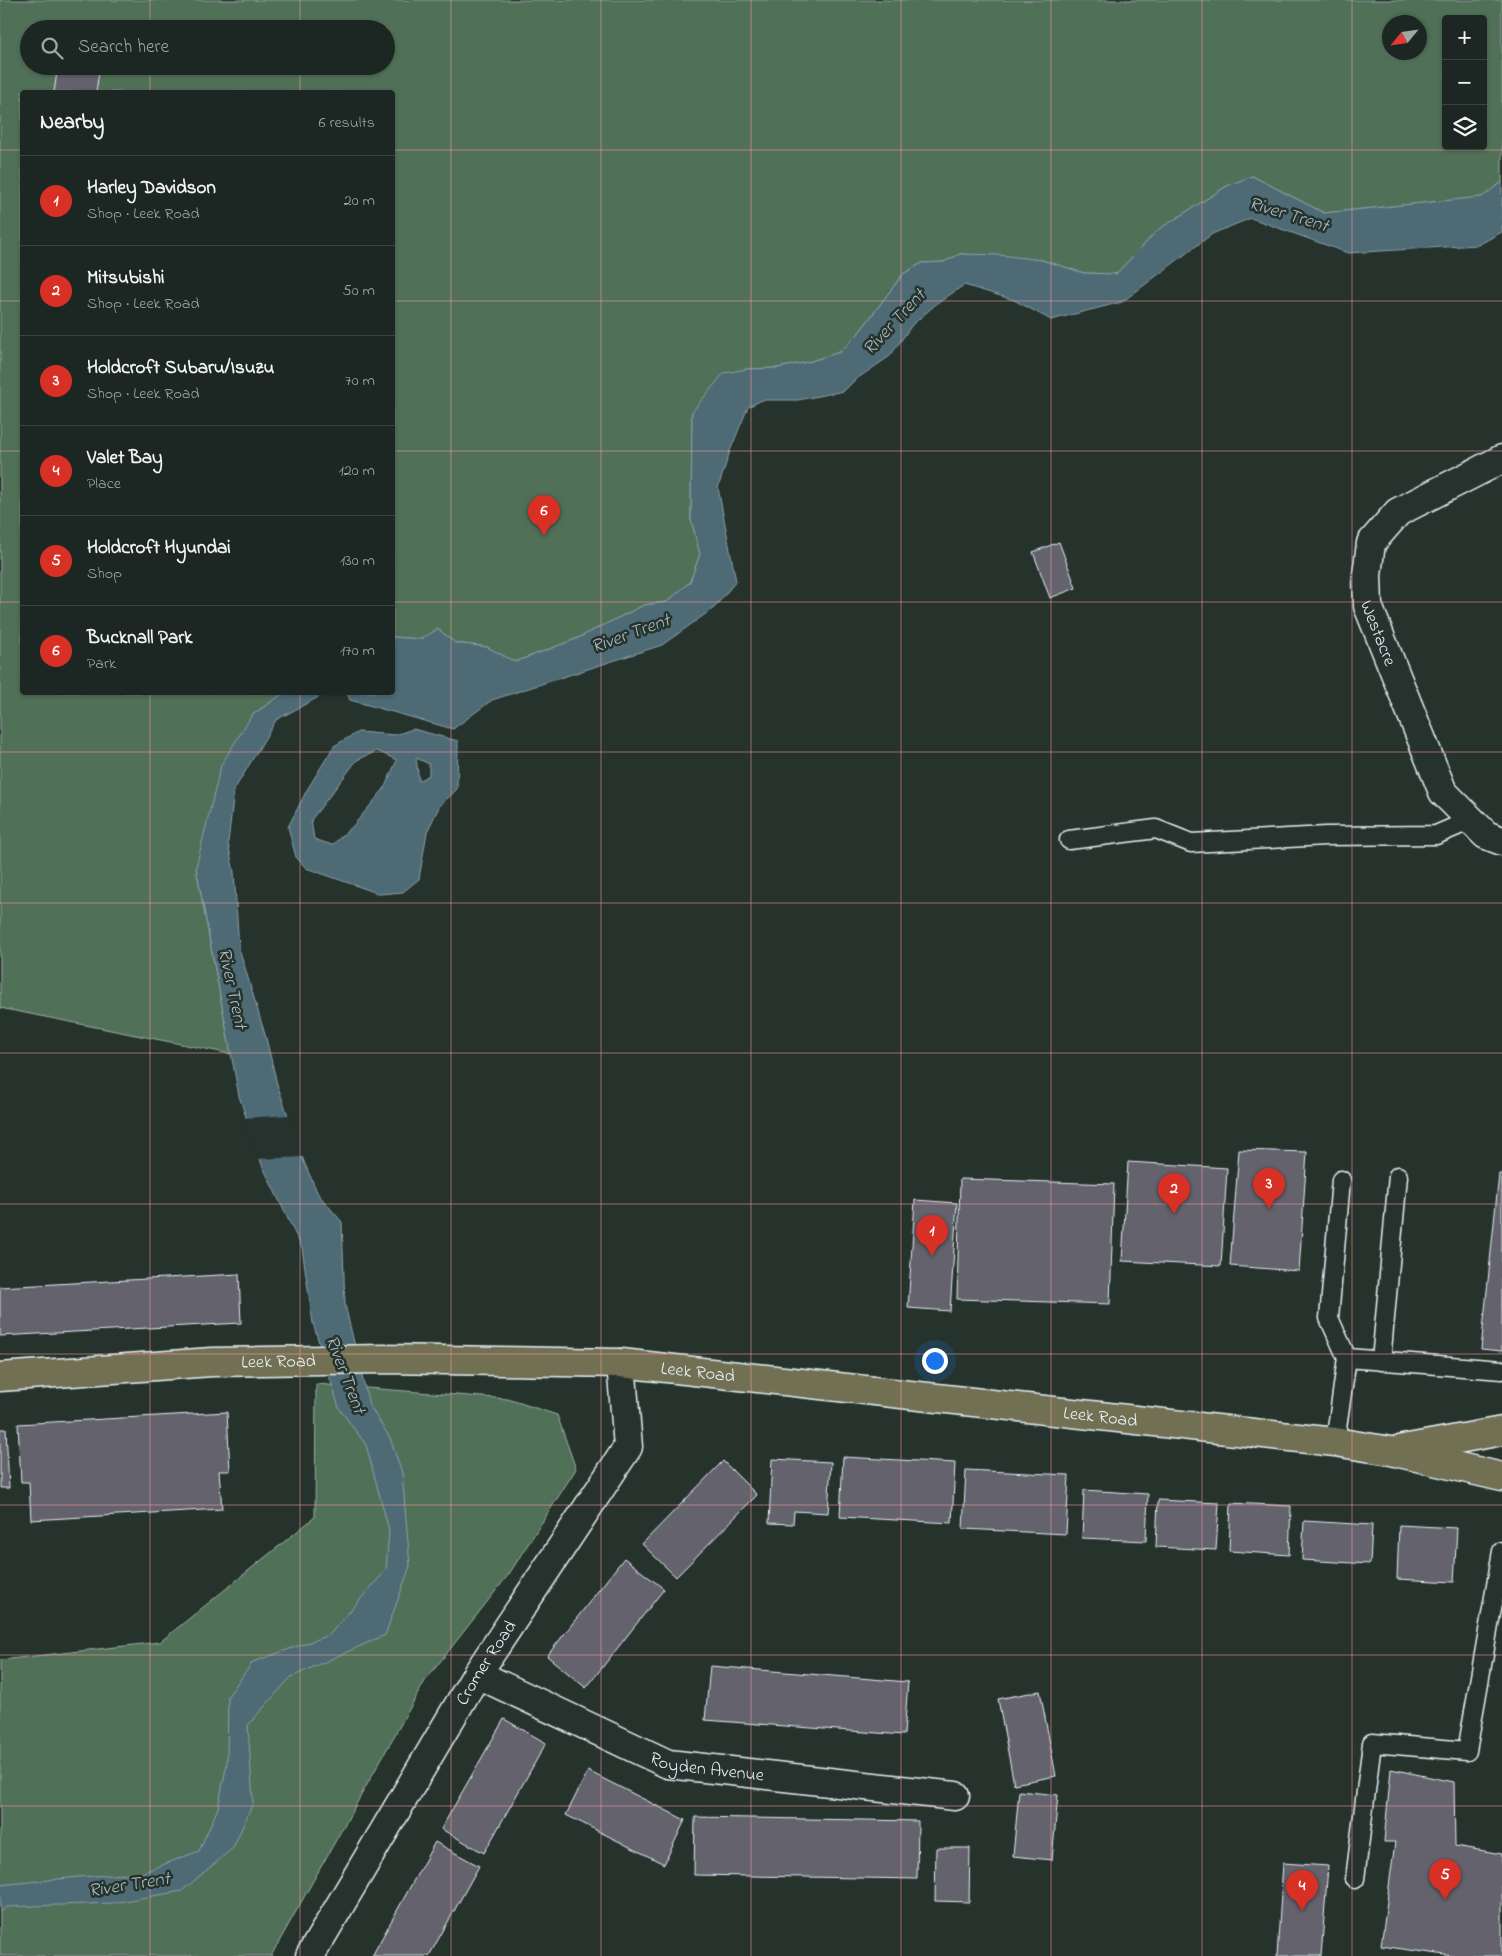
<!DOCTYPE html>
<html lang="en">
<head>
<meta charset="utf-8">
<style>
	:root { --surface:#1c2622; --page:#29322f; --text:#f1f3f6; --muted:#a0a5a5; --line:#3a4340; --accent:#d93025 }
	body { margin:0; font-family:"Indie Flower",sans-serif; background:var(--page); color:var(--text) }
	.controls { position:absolute; right:15px; top:15px; display:grid; overflow:hidden; border-radius:5px; box-shadow:0 1px 4px #0004 }
	.controls button { width:45px; height:45px; display:grid; place-items:center; padding:0; border:0; border-bottom:1px solid var(--line); background:var(--surface); color:var(--text); font:25px sans-serif }
	.compass { position:absolute; left:1382px; top:15px; width:45px; height:45px; border-radius:50%; background:var(--surface); box-shadow:0 1px 4px #0004; rotate:241deg }
	.you { position:absolute; left:934px; top:1360px; width:18px; height:18px; margin:-12px; border:4px solid #fff; border-radius:50%; background:#1a73e8; box-shadow:0 0 0 8px #1a73e833 }
	.badge { display:grid; place-items:center; width:32px; height:32px; border-radius:50%; background:var(--accent); color:#fff; font-size:16px; font-weight:700 }
	.pin { position:absolute; translate:-50% -41px; filter:drop-shadow(0 1px 2px #0008) }
	.pin::after { content:''; position:absolute; top:26px; width:18px; height:15px; background:inherit; clip-path:polygon(0 0,100% 0,50% 100%) }
	.list { margin:0; padding:0; list-style:none }
	h2 { display:flex; justify-content:space-between; align-items:center; height:65px; margin:0; padding:0 20px; font-size:21px }
	h2 small { font-size:16px; font-weight:400; color:var(--muted) }
	.list li { display:grid; grid-template-columns:32px 1fr auto; gap:15px; align-items:center; box-sizing:border-box; height:90px; padding:0 20px; border-top:1px solid var(--line) }
	.list b { display:block; font-size:19px; white-space:nowrap }
	.list p { margin:0; font-size:16px; white-space:nowrap; color:var(--muted) }
	.list em { font-size:16px; font-style:normal; color:var(--muted) }
	.icon { flex:none; width:28px; height:28px; fill:none; stroke:currentColor; stroke-width:2; stroke-linecap:round; stroke-linejoin:round }
	.map { position:relative; flex:none; width:1502px; height:1956px; overflow:hidden }
	.search { position:absolute; background:var(--surface); box-shadow:0 1px 4px #0004; left:20px; top:20px; width:375px; height:55px; display:flex; align-items:center; gap:12px; box-sizing:border-box; padding:0 18px; border-radius:28px; color:var(--muted); font-size:19px }
	.panel { position:absolute; background:var(--surface); box-shadow:0 1px 4px #0004; left:20px; top:90px; width:375px; height:605px; border-radius:5px }
	.map>svg:first-child { display:block }
	.green { fill:#517059; stroke:#9cb0a8; fill-rule:evenodd }
	.water { fill:#4e6a74; stroke:#8ca0a9; fill-rule:evenodd }
	.pier { fill:#26332d }
	.building { fill:#63626d; stroke:#e8f1f8 }
	.lines { fill:none; stroke-linecap:round; stroke-linejoin:round }
	.service-casing { stroke:#e8f1f8; stroke-width:21 }
	.minor-casing { stroke:#e8f1f8; stroke-width:31 }
	.primary-casing { stroke:#e8f1f8; stroke-width:31 }
	.service { stroke:#26332d; stroke-width:18 }
	.minor { stroke:#26332d; stroke-width:28 }
	.primary { stroke:#716f52; stroke-width:28 }
	.grid { fill:none; stroke:#ff9aa2; stroke-width:1; stroke-opacity:0.55 }
	.labels { text-anchor:middle; stroke-width:5; stroke-linejoin:round; paint-order:stroke }
	.street-label { font-size:18px; fill:#e8f1f8; stroke:#26332d }
	.water-label { font-size:19px; font-style:italic; fill:#aabbc3; stroke:#26332d }
</style>
</head>
<body>
<div class="map">
<svg width="1502" height="1956" viewBox="0 0 1502 1956">
	<rect width="100%" height="100%" fill="#26332d"/>
	<filter id="ink" filterUnits="userSpaceOnUse"><feTurbulence type="fractalNoise" baseFrequency=".02" numOctaves="2"/><feDisplacementMap in="SourceGraphic" scale="10" xChannelSelector="R" yChannelSelector="G"/><feConvolveMatrix kernelMatrix="1 2 1 2 8 2 1 2 1" color-interpolation-filters="sRGB"/></filter>
	<g filter="url(#ink)">
		<g class="green">
			<path d="M0 0H1502V182L1483 197 1324 213 1252 176 1227 186 1158 230 1116 274 1084 273 1042 260 960 254 944 262 922 263 903 274 858 334 840 352 808 362 778 368 747 369 692 412 691 519 700 554 690 582 667 602 644 605 576 639 515 662 487 647 455 643 438 629 421 639 393 637 392 92H22V692L284 693 252 715 196 867 231 1054 0 1008ZM1446 19H1483V146H1446ZM1390 22H1420V52H1390ZM29 29H386V66H29Z"/>
			<polygon points="316,1384 508,1399 557,1415 576,1469 509,1574 425,1681 271,1956 0,1956 0,1660 160,1642 315,1517"/>
		</g>
		<g class="water">
			<polygon points="1252,176 1324,213 1482,197 1502,182 1502,232 1478,245 1348,253 1251,218 1212,234 1122,302 1051,320 1014,300 964,285 935,305 912,325 890,356 855,380 844,391 798,400 762,400 748,407 730,451 718,488 736,581 714,608 662,645 492,700 453,729 350,700 347,693 392,692 393,637 421,639 438,629 455,643 487,647 515,662 576,639 644,605 667,602 690,582 700,554 691,519 692,412 724,373 747,369 778,368 808,362 840,352 858,334 903,274 922,263 944,262 960,254 999,255 1042,260 1084,273 1116,274 1158,230 1227,186"/>
			<polygon points="284,693 326,693 276,720 234,790 228,843 234,872 239,948 266,1038 277,1084 304,1162 318,1194 342,1222 345,1305 369,1405 390,1438 402,1473 410,1566 385,1635 291,1677 248,1725 253,1803 233,1848 182,1891 112,1903 6,1907 0,1912 0,1885 78,1877 141,1873 199,1851 218,1808 227,1763 228,1696 253,1662 329,1635 386,1570 389,1530 366,1445 339,1408 313,1323 302,1248 262,1165 239,1096 196,867 221,765 252,715"/>
			<path d="M413 729 458 741 457 789 439 807 427 832 419 879 403 892 380 894 306 868 296 857 288 827 307 790 334 746 358 732 395 735ZM377 751 397 760 384 789 353 826 332 845 314 839 311 820 357 760ZM416 758 429 764V775L419 781Z"/>
		</g>
		<polygon class="pier" points="290,1115 304,1157 257,1159 243,1118"/>
		<g class="building">
			<polygon points="58,66 100,66 96,92 54,92"/>
			<polygon points="1059,542 1076,588 1050,598 1033,552"/>
			<polygon points="1239,1150 1307,1152 1299,1271 1230,1266"/>
			<polygon points="1128,1162 1227,1168 1221,1266 1122,1261"/>
			<polygon points="1499,1174 1502,1174 1502,1351 1481,1349"/>
			<polygon points="960,1179 1114,1184 1110,1304 957,1299"/>
			<polygon points="915,1200 957,1203 950,1311 908,1308"/>
			<polygon points="239,1274 241,1323 0,1336 0,1287"/>
			<polygon points="227,1412 230,1471 219,1471 222,1509 31,1520 29,1482 21,1482 18,1424"/>
			<polygon points="0,1429 6,1429 9,1488 0,1488"/>
			<polygon points="843,1457 955,1463 952,1523 840,1517"/>
			<polygon points="772,1459 831,1462 828,1513 794,1511 793,1524 769,1523"/>
			<polygon points="723,1461 757,1495 676,1577 642,1544"/>
			<polygon points="966,1470 1069,1475 1066,1534 963,1529"/>
			<polygon points="1084,1490 1148,1494 1146,1541 1082,1538"/>
			<polygon points="1158,1500 1219,1503 1216,1550 1156,1547"/>
			<polygon points="1231,1503 1291,1506 1289,1555 1229,1551"/>
			<polygon points="1304,1521 1372,1525 1370,1564 1302,1560"/>
			<polygon points="1399,1525 1457,1528 1454,1582 1397,1579"/>
			<polygon points="624,1558 664,1589 586,1688 547,1656"/>
			<polygon points="710,1666 908,1682 904,1735 705,1720"/>
			<polygon points="1040,1691 1056,1776 1014,1784 998,1699"/>
			<polygon points="504,1719 546,1743 484,1853 441,1829"/>
			<polygon points="1391,1769 1454,1782 1455,1846 1502,1854 1502,1956 1453,1956 1381,1946 1395,1842 1384,1842"/>
			<polygon points="588,1771 685,1820 664,1864 566,1815"/>
			<polygon points="1019,1791 1058,1795 1052,1860 1013,1856"/>
			<polygon points="695,1817 918,1821 917,1879 694,1875"/>
			<polygon points="435,1842 479,1866 429,1956 372,1956"/>
			<polygon points="936,1848 970,1848 969,1902 935,1901"/>
			<polygon points="1283,1863 1328,1866 1321,1956 1277,1956"/>
		</g>
		<g class="lines">
			<defs>
				<g id="service">
					<polyline points="1069,840 1156,829 1191,843 1326,836 1436,835 1471,820"/>
					<polyline points="1341,1180 1329,1318 1347,1358"/>
					<polyline points="1381,1361 1398,1176"/>
					<polyline points="1335,1442 1347,1358 1502,1370"/>
					<polyline points="1355,1879 1372,1743 1467,1751 1502,1551"/>
				</g>
				<g id="minor">
					<path id="s1" d="M1502 459 1398 512 1371 543 1367 575 1368 606 1443 792 1486 835 1502 841"/>
					<path id="s2" d="M477 1674 668 1764 955 1796"/>
					<path id="s3" d="M310 1956 477 1674 628 1447 621 1363"/>
				</g>
				<g id="primary">
					<path id="s4" d="M0 1377 212 1362 384 1359 621 1363 1335 1442 1391 1451 1502 1477"/>
					<polyline points="1403,1449 1502,1431"/>
				</g>
			</defs>
			<use href="#service" class="service-casing"/>
			<use href="#minor" class="minor-casing"/>
			<use href="#primary" class="primary-casing"/>
			<use href="#service" class="service"/>
			<use href="#minor" class="minor"/>
			<use href="#primary" class="primary"/>
		</g>
	</g>
	<path class="grid" d="M150 0V29M300 0V29M451 0V1956M601 0V1956M751 0V1956M901 0V1956M1051 0V1956M1202 0V1956M1352 0V1956M150 66V92M300 66V92M0 150H22M392 150H1502M0 301H22M392 301H1502M0 451H22M392 451H1502M0 602H22M392 602H1502M150 692V1956M300 692V1956M0 752H1502M0 903H1502M0 1053H1502M0 1204H1502M0 1354H1502M0 1505H1502M0 1655H1502M0 1806H1502"/>
	<g class="labels">
		<g class="street-label">
			<text dy="6" stroke="none"><textPath href="#s1" startOffset="250">Westacre</textPath></text>
			<text dy="6" stroke="none"><textPath href="#s4" startOffset="279">Leek Road</textPath></text>
			<text dy="6" stroke="none"><textPath href="#s4" startOffset="699">Leek Road</textPath></text>
			<text dy="6" stroke="none"><textPath href="#s4" startOffset="1104">Leek Road</textPath></text>
			<text dy="6" stroke="none"><textPath href="#s3" startOffset="342">Cromer Road</textPath></text>
			<text dy="6" stroke="none"><textPath href="#s2" startOffset="250">Royden Avenue</textPath></text>
		</g>
		<g class="water-label">
			<text transform="translate(1289 213) rotate(17)" y="7">River Trent</text>
			<text transform="translate(893 321) rotate(-47)" y="7">River Trent</text>
			<text transform="translate(630 632) rotate(-20)" y="7">River Trent</text>
			<text transform="translate(234 988) rotate(78)" y="7">River Trent</text>
			<text transform="translate(347 1374) rotate(69)" y="7">River Trent</text>
			<text transform="translate(129 1883) rotate(-9)" y="7">River Trent</text>
		</g>
	</g>
</svg>
<div class="controls">
<button>+</button>
<button>−</button>
<button><svg class="icon" aria-label="layers" viewBox="0 0 24 24"><path d="M12 4l9 5-9 5-9-5zM3 14l9 5 9-5"/></svg></button>
</div>
<svg class="compass" viewBox="-18 -18 36 36"><path d="M0-13l5 13h-10z" fill="#e53935"/><path d="M0 13l5-13h-10z" fill="#a0a5a5"/></svg>
<div class="you"></div>
<div class="pin badge" style="left:932px;top:1256px">1</div>
<div class="pin badge" style="left:1174px;top:1214px">2</div>
<div class="pin badge" style="left:1269px;top:1209px">3</div>
<div class="pin badge" style="left:1302px;top:1911px">4</div>
<div class="pin badge" style="left:1445px;top:1900px">5</div>
<div class="pin badge" style="left:544px;top:536px">6</div>
<div class="search"><svg class="icon" aria-label="search" viewBox="0 0 24 24"><circle cx="10" cy="10" r="6"/><path d="M15 15l6 6"/></svg>Search here</div>
<section class="panel">
<h2>Nearby<small>6 results</small></h2>
<ul class="list">
<li><span class="badge">1</span><div><b>Harley Davidson</b><p>Shop · Leek Road</p></div><em>20 m</em></li>
<li><span class="badge">2</span><div><b>Mitsubishi</b><p>Shop · Leek Road</p></div><em>50 m</em></li>
<li><span class="badge">3</span><div><b>Holdcroft Subaru/Isuzu</b><p>Shop · Leek Road</p></div><em>70 m</em></li>
<li><span class="badge">4</span><div><b>Valet Bay</b><p>Place</p></div><em>120 m</em></li>
<li><span class="badge">5</span><div><b>Holdcroft Hyundai</b><p>Shop</p></div><em>130 m</em></li>
<li><span class="badge">6</span><div><b>Bucknall Park</b><p>Park</p></div><em>170 m</em></li>
</ul>
</section>
</div>
</body>
</html>
